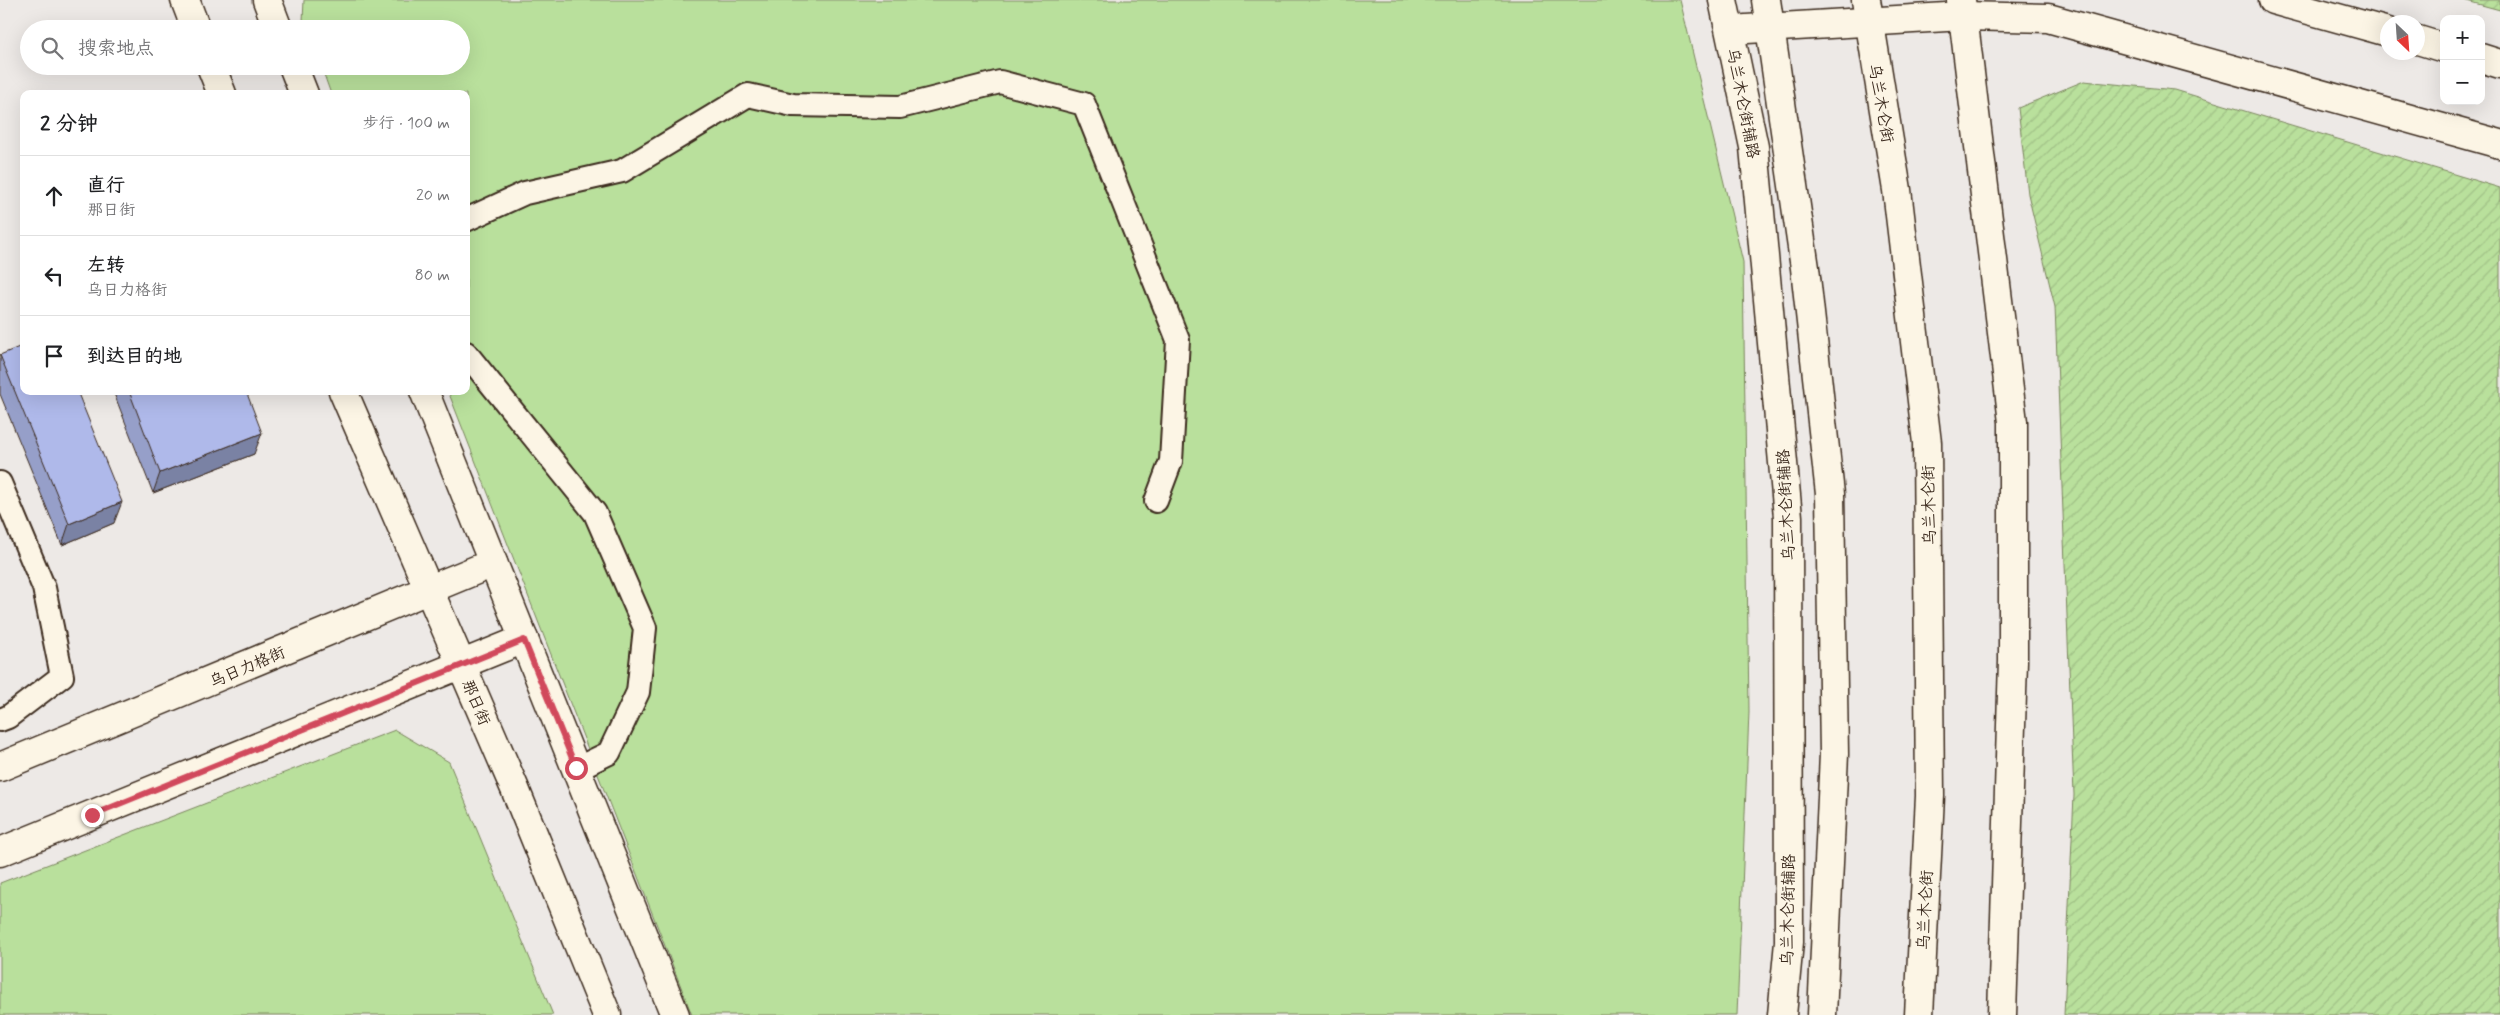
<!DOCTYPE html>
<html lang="zh">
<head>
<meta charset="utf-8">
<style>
	:root { --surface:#fff; --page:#f2f2f2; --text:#202124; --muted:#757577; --line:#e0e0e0 }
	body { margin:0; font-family:Mynerve,"LXGW WenKai TC",sans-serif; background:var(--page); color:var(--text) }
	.controls { position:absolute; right:15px; top:15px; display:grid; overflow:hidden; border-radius:10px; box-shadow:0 5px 20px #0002 }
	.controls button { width:45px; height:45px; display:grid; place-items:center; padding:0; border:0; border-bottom:1px solid var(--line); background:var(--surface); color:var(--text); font:25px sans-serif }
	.compass { position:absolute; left:2380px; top:15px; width:45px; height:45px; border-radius:50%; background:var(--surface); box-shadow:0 5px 20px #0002; rotate:155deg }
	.stop { position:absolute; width:15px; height:15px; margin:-11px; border:4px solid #d1495b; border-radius:50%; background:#fff }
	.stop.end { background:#d1495b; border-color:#fff; box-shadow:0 1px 5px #0008 }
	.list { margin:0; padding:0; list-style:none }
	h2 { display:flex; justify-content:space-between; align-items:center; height:65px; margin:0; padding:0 20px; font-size:21px }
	h2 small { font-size:16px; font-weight:400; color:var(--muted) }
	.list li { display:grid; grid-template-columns:32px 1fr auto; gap:15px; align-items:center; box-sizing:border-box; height:80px; padding:0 20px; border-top:1px solid var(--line) }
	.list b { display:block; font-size:19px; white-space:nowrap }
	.list p { margin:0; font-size:16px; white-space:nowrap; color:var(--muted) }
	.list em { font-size:16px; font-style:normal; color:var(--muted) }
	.icon { flex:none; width:28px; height:28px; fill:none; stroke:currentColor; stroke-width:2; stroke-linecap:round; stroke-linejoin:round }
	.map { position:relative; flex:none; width:2500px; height:1015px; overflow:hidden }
	.search { position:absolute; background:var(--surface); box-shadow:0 5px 20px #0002; left:20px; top:20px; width:450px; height:55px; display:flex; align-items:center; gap:12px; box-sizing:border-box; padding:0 18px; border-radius:28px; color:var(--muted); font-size:19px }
	.panel { position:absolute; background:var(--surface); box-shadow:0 5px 20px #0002; left:20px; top:90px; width:450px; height:305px; border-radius:10px }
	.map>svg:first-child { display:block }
	.green { fill:#b9e09c; stroke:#7a855d }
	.garden { fill:url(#garden-furrows); stroke:#7a855d }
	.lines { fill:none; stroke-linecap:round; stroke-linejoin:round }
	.service-casing { stroke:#3b2a1e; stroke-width:26 }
	.tertiary-casing { stroke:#3b2a1e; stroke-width:31 }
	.secondary-casing { stroke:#3b2a1e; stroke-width:31 }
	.service { stroke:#fcf5e5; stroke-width:22 }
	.tertiary { stroke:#fcf5e5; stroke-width:28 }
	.secondary { stroke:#fcf5e5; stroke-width:28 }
	.wall { fill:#969fc9; stroke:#3b2a1e }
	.shaded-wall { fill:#7a82a4; stroke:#3b2a1e }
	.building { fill:#afb9ea; stroke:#3b2a1e }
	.route { stroke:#d1495b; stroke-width:6 }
	.labels { text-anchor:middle; stroke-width:5; stroke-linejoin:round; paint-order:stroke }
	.street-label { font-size:16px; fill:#3b2a1e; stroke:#fcf5e5 }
</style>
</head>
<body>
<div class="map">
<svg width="2500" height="1015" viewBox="0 0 2500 1015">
	<defs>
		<pattern id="garden-furrows" width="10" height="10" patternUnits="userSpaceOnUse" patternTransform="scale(1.25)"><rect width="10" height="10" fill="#b9e09c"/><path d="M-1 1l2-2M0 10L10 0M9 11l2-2" fill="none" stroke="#a0c086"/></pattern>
	</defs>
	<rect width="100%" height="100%" fill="#ede9e6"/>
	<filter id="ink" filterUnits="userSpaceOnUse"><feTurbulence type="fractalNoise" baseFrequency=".02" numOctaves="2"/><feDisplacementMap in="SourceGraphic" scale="10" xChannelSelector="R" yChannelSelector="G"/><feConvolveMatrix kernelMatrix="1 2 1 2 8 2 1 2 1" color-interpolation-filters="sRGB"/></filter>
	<g filter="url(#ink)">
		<g class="green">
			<polygon points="304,0 1680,0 1743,262 1749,712 1737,1015 692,1015 448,391 466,391 466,94 331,94 321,66 461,66 461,29 306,29 303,21"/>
			<polygon points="395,730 449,762 553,1015 0,1015 0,883"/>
		</g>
		<g class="garden">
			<polygon points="2463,0 2500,0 2500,10"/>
			<polygon points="2084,81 2175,90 2500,188 2500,1015 2064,1015 2074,795 2055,307 2028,194 2018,108"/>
		</g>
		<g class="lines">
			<defs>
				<g id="service">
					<polyline points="466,220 525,193 622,171 748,95 793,105 900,107 1000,82 1084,104 1178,340 1171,461 1156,501"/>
					<polyline points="466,353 595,513 645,628 638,692 609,753 576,769"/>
					<polyline points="0,483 44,588 62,676 8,717 0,720"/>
				</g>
				<g id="tertiary">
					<polyline points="185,0 196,29"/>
					<polyline points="267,0 278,29"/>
					<polyline points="1723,0 1754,147 1788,517 1789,942 1782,1015"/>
					<polyline points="1961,0 2013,422 2013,661 2002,1015"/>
					<polyline points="2273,0 2388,32"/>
					<polyline points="1730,30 1963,16 2048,18 2500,144"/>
					<polyline points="2418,40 2444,48"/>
					<polyline points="2481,58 2500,64"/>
					<polyline points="211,66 222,94"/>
					<polyline points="293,66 304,94"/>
					<polyline points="343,391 515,789 607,1015"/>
					<polyline points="424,391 675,1015"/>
					<polyline points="0,767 493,563"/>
					<polyline points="0,852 524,639"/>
				</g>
				<g id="secondary">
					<polyline points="1766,0 1805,268 1830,494 1834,754 1822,1015"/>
					<polyline points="1866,0 1897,190 1927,443 1930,796 1919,1015"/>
				</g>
			</defs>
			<use href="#service" class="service-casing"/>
			<use href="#tertiary" class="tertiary-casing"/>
			<use href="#secondary" class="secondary-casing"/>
			<use href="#service" class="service"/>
			<use href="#tertiary" class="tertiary"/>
			<use href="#secondary" class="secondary"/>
		</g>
		<g class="wall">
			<polygon points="0,354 114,523 62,545 0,394"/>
			<polygon points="113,391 246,391 254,454 153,493"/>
		</g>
		<g class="shaded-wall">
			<polygon points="262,433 254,454 153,493 160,473"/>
			<polygon points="122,502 114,523 62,545 69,524"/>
		</g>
		<g class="building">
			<polygon points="24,345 24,391 77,391 122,502 69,524 0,355"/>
			<polygon points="129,391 246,391 262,433 160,473"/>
		</g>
	</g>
	<g class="lines" filter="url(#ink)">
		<polyline class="route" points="92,815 524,640 576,768"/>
	</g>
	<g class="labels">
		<g class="street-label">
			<text transform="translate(1744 103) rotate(79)" y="6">乌兰木仑街辅路</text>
			<text transform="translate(1882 103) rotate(80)" y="6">乌兰木仑街</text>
			<text transform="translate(1785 505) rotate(-93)" y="6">乌兰木仑街辅路</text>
			<text transform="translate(1928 505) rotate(-91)" y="6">乌兰木仑街</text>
			<text transform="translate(247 666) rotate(-23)" y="6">乌日力格街</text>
			<text transform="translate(477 702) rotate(67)" y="6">那日街</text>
			<text transform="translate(1787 910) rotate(-89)" y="6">乌兰木仑街辅路</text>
			<text transform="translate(1924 910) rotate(-87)" y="6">乌兰木仑街</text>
		</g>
	</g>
</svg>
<div class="controls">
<button>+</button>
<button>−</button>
</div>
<svg class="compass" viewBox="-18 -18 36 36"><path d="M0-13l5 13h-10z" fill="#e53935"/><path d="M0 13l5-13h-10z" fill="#757577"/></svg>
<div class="stop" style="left:576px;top:768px"></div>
<div class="stop end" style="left:92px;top:815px"></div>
<div class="search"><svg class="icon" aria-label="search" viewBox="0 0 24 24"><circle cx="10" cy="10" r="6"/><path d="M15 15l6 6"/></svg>搜索地点</div>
<section class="panel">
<h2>2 分钟<small>步行 · 100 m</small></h2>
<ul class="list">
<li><svg class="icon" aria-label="ahead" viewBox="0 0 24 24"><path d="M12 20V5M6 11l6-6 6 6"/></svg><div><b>直行</b><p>那日街</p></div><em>20 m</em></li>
<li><svg class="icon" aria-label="left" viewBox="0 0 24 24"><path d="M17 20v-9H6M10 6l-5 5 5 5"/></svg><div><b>左转</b><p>乌日力格街</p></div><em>80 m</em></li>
<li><svg class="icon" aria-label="arrive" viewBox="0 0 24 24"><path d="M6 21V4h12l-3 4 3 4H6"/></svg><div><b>到达目的地</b></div></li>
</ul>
</section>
</div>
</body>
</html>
